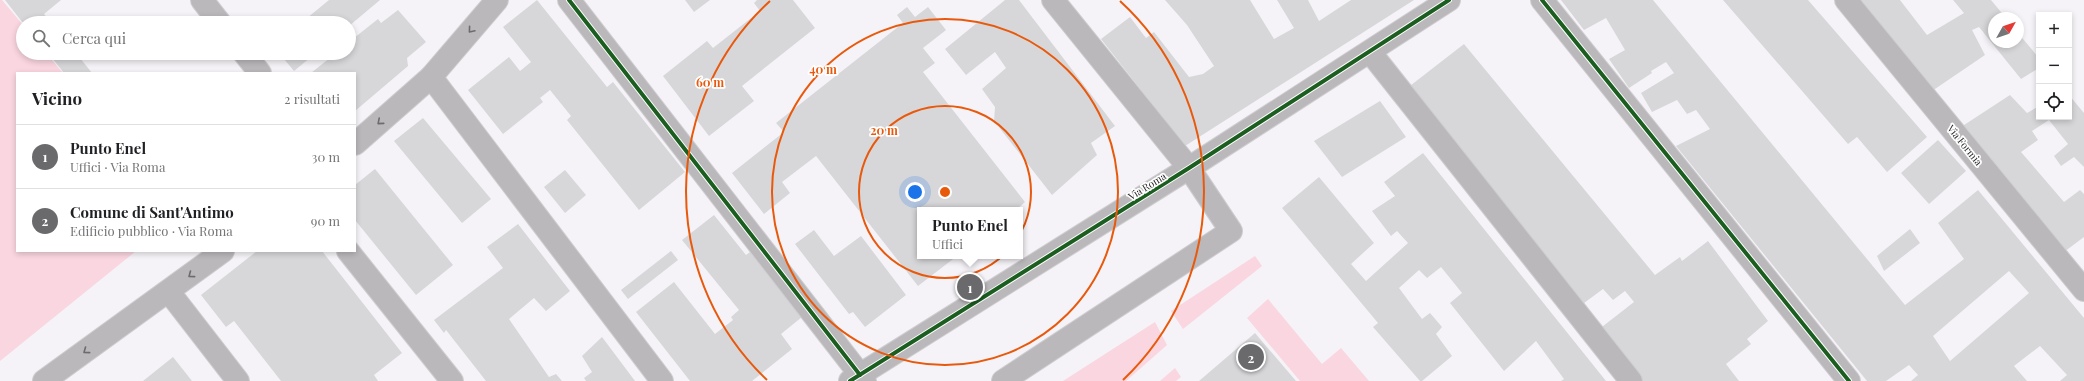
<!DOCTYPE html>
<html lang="it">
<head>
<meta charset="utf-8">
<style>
	:root { --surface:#fff; --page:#f2f2f2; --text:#202124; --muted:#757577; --line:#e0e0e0; --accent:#6a696c }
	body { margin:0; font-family:"Playfair Display",serif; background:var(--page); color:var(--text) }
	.controls { position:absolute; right:12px; top:12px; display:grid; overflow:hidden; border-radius:0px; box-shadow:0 2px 6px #0003 }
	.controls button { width:36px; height:36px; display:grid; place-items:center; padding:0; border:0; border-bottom:1px solid var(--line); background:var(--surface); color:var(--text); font:20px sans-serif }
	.compass { position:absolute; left:1988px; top:12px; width:36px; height:36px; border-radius:50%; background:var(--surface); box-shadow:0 2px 6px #0003; rotate:50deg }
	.you { position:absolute; left:915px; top:192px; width:14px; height:14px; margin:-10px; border:3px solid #fff; border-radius:50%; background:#1a73e8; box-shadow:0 0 0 6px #1a73e833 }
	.badge { display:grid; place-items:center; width:26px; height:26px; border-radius:50%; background:var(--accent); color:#fff; font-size:13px; font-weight:700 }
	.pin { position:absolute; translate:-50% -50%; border:2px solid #fff; box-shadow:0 1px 4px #0006 }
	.popup { position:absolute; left:917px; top:207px; width:106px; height:52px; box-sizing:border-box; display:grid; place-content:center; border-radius:0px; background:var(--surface); filter:drop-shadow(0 1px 3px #0005); font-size:13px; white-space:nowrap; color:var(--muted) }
	.popup b { font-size:15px; color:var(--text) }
	.popup::after { content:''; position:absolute; left:50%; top:100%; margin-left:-8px; border:8px solid transparent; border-top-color:var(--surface) }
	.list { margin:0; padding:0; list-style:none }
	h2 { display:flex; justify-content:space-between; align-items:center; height:52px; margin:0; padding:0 16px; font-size:17px }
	h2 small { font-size:13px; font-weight:400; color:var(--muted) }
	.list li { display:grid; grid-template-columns:26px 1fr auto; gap:12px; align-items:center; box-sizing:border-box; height:64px; padding:0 16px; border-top:1px solid var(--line) }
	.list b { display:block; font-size:15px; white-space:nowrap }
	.list p { margin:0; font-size:13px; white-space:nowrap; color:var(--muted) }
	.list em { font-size:13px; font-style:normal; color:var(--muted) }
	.icon { flex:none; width:22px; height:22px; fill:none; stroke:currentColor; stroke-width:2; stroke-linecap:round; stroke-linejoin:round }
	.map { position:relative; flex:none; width:2084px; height:381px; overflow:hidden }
	.search { position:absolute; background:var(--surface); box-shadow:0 2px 6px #0003; left:16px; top:16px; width:340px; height:44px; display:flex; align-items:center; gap:10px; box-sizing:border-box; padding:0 14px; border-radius:22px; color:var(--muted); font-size:15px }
	.panel { position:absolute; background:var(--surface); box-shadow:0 2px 6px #0003; left:16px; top:72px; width:340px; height:180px; border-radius:0px }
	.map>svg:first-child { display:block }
	.green { fill:#fad6e0 }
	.building { fill:#d7d7da; fill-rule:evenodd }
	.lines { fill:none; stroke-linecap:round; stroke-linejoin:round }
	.minor-casing { stroke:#cecdd0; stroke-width:24 }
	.minor { stroke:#bab8ba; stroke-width:22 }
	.cycleway-casing { stroke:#fff; stroke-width:6 }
	.cycleway { stroke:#1b5e20; stroke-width:4 }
	.oneway { stroke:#6c6b6e }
	.ring { fill:none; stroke:#e8590c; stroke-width:2 }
	.labels { text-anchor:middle; stroke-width:3.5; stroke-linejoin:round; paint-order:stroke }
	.street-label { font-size:10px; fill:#1f1e21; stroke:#fff }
	.centre { fill:#e8590c; stroke:#fff; stroke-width:2 }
	.ring-label { font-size:12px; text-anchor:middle; font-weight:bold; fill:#e8590c; stroke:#fff; stroke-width:3.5; stroke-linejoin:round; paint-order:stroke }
</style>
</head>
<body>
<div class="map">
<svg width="2084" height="381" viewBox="0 0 2084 381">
	<rect width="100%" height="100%" fill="#f5f3f7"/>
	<g class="green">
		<polygon points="0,0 2,0 23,25 23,53 46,53 63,73 17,73 17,251 136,251 0,361"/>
		<polygon points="1255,256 1262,266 1183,329 1171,311"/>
		<polygon points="1268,299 1322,364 1341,348 1369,381 1300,381 1247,318"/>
		<polygon points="1155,322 1167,345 1126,381 1063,381"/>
		<polygon points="1175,368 1181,377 1176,381 1160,381"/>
	</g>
	<g class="building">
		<polygon points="5,0 61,0 44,14 51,23 23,23"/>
		<polygon points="329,0 380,0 349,26 349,23 301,23"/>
		<polygon points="537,0 607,87 613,82 685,172 639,210 567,120 571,116 550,90 540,98 543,102 503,134 468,90 509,57 520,71 531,62 503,27"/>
		<polygon points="685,0 710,0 694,12"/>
		<polygon points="757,0 793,0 815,28 742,86 754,101 709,136 663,76 707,41 713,48 760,11 754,3"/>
		<polygon points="1005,0 1019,0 1115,126 1091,143 1097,155 1052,195 994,121 995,107 982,89 1006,68 995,52 966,75 945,49"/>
		<polygon points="1165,0 1250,0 1274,39 1294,28 1277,0 1308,0 1319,21 1351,0 1414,0 1185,146 1101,39 1130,17 1146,38 1154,32 1189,77 1203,74 1214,66 1187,25"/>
		<path d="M1561 0H1653L1905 305 1964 259 1938 223 1978 190 2084 318V381H2060L2067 375 2040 346 2014 366 2027 381H1911L1918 375 1909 365 1886 381H1867L1676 146 1710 129 1696 110 1687 114 1677 100 1652 112 1641 93 1674 73 1666 62 1651 71 1652 73 1629 88 1609 59 1625 50 1606 18 1584 30ZM2009 271 2029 293 1950 361 1933 336Z"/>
		<polygon points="1723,0 1808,0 1927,137 1887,172 1857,137 1848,144"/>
		<polygon points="1859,0 1900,0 1927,35 1964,13 1953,0 1991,0 2006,18 1994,18 1994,42 2018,42 2018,33 2039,58 2039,68 2021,79 1979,27 1972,30 1985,55 1932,91"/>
		<polygon points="907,7 915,17 928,7 946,30 923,48 935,63 923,72 1025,202 1016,210 920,210 920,256 957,256 918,286 816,156 782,182 790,193 764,214 732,173 784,132 776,123 903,23 897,15"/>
		<polygon points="398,10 426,42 407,58 408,66 355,111 355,73 311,73 336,53 349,53 349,42 378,19 381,23"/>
		<polygon points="1464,44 1655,275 1680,257 1682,261 1708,241 1768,321 1747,339 1751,344 1726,364 1739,381 1637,381 1598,330 1634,302 1625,291 1613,300 1603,289 1576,309 1406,89"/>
		<polygon points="48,53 76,53 92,73 64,73"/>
		<polygon points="279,53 316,53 294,71"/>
		<polygon points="2010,95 2027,113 2039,106 2039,117 2069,117 2069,95 2084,113 2084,167 2074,157 2061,166 2054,156 2068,144 2049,120 2032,131 2038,140 2021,152 2064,202 2080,190 2084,194 2084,237 2064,252 1961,127"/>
		<polygon points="1380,101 1406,137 1342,177 1314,141"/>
		<polygon points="423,118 491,199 462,223 394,141"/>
		<polygon points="1938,140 1966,171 1929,204 1901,173"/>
		<polygon points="1423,153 1606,381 1561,381 1564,379 1536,341 1504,371 1450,303 1462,293 1441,267 1427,278 1419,270 1399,288 1422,319 1430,313 1442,327 1436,334 1452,356 1422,381 1420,381 1373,327 1378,323 1282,208 1319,177 1374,243 1351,264 1366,281 1408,243 1397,231 1391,236 1372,211 1395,196 1384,182"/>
		<polygon points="375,169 453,265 416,295 355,220 355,185"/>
		<polygon points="565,170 586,195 565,213 544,187"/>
		<polygon points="714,215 746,255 750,252 802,317 781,334 792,349 752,381 690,381 636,312 674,282 715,334 733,320 731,317 739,310 682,240"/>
		<polygon points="518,224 570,291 546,311 534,298 509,319 549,377 556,374 562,381 486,381 446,330 444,333 434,320 503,268 487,247"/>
		<polygon points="1910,229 1920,243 1884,271 1877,256"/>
		<polygon points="814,230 834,256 861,236 906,295 865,327 853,312 849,314 795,244"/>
		<polygon points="257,251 322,251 402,353 374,375 378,381 281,381 234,321 226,327 201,295"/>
		<polygon points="671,251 678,260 628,299 621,290"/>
		<polygon points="1255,333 1296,381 1199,381"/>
		<polygon points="602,337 635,381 586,381 584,378 592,372 582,356"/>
		<polygon points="173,357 192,381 143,381"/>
	</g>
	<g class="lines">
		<defs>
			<g id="minor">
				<polyline points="202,0 220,23"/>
				<polyline points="569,0 865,381"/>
				<polyline points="1542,0 1849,381"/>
				<polyline points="1846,0 2084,290"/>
				<polyline points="1370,52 1631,381"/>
				<polyline points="244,53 260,73"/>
				<polyline points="431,77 662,381"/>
				<polyline points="355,144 431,77 497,0"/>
				<polyline points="348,251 452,381"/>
				<polyline points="169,292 238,381"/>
				<polyline points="44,381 223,251"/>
				<polyline points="850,381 1189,168 1449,0"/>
				<polyline points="1003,381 1231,231 1189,168 1053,0"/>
			</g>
		</defs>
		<use href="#minor" class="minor-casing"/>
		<use href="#minor" class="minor"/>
		<defs>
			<g id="cycleway">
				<polyline points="569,0 860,375"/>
				<polyline points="1542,0 1849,381"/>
				<polyline points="850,381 1189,168 1449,0"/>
			</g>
		</defs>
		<use href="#cycleway" class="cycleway-casing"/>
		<use href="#cycleway" class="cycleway"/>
	</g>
	<defs><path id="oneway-chevron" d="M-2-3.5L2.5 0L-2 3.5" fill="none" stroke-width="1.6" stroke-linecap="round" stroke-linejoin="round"/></defs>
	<g class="oneway">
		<use href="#oneway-chevron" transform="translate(471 30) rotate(130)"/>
		<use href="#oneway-chevron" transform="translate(380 122) rotate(139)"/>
		<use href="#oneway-chevron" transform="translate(191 275) rotate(143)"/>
		<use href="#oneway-chevron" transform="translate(86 351) rotate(144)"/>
	</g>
	<g class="ring">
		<circle cx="945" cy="192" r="86"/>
		<circle cx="945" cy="192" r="173"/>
		<path d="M767 380A259 259 0 0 1 770 1M1120 1A259 259 0 0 1 1123 380"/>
	</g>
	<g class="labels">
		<g class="street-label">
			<text transform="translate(1965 145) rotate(51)" y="4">Via Formia</text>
			<text transform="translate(1147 186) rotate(-32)" y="4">Via Roma</text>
		</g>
	</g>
	<circle cx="945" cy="192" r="6" class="centre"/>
	<g class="ring-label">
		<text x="823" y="74">40 m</text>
		<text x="710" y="87">60 m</text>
		<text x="884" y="135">20 m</text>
	</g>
</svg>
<div class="controls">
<button>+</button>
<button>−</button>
<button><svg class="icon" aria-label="locate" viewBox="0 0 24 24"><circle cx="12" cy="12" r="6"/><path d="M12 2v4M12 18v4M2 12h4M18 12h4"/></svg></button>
</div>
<svg class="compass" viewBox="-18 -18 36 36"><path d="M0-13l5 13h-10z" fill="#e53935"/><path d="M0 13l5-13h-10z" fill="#757577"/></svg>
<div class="you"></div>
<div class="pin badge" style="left:970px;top:287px">1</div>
<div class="popup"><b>Punto Enel</b>Uffici</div>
<div class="pin badge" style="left:1251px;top:357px">2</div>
<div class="search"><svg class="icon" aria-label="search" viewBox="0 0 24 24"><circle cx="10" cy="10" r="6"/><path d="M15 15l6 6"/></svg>Cerca qui</div>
<section class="panel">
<h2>Vicino<small>2 risultati</small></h2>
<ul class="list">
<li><span class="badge">1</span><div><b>Punto Enel</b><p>Uffici · Via Roma</p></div><em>30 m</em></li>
<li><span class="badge">2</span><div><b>Comune di Sant'Antimo</b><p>Edificio pubblico · Via Roma</p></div><em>90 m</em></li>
</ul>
</section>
</div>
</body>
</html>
